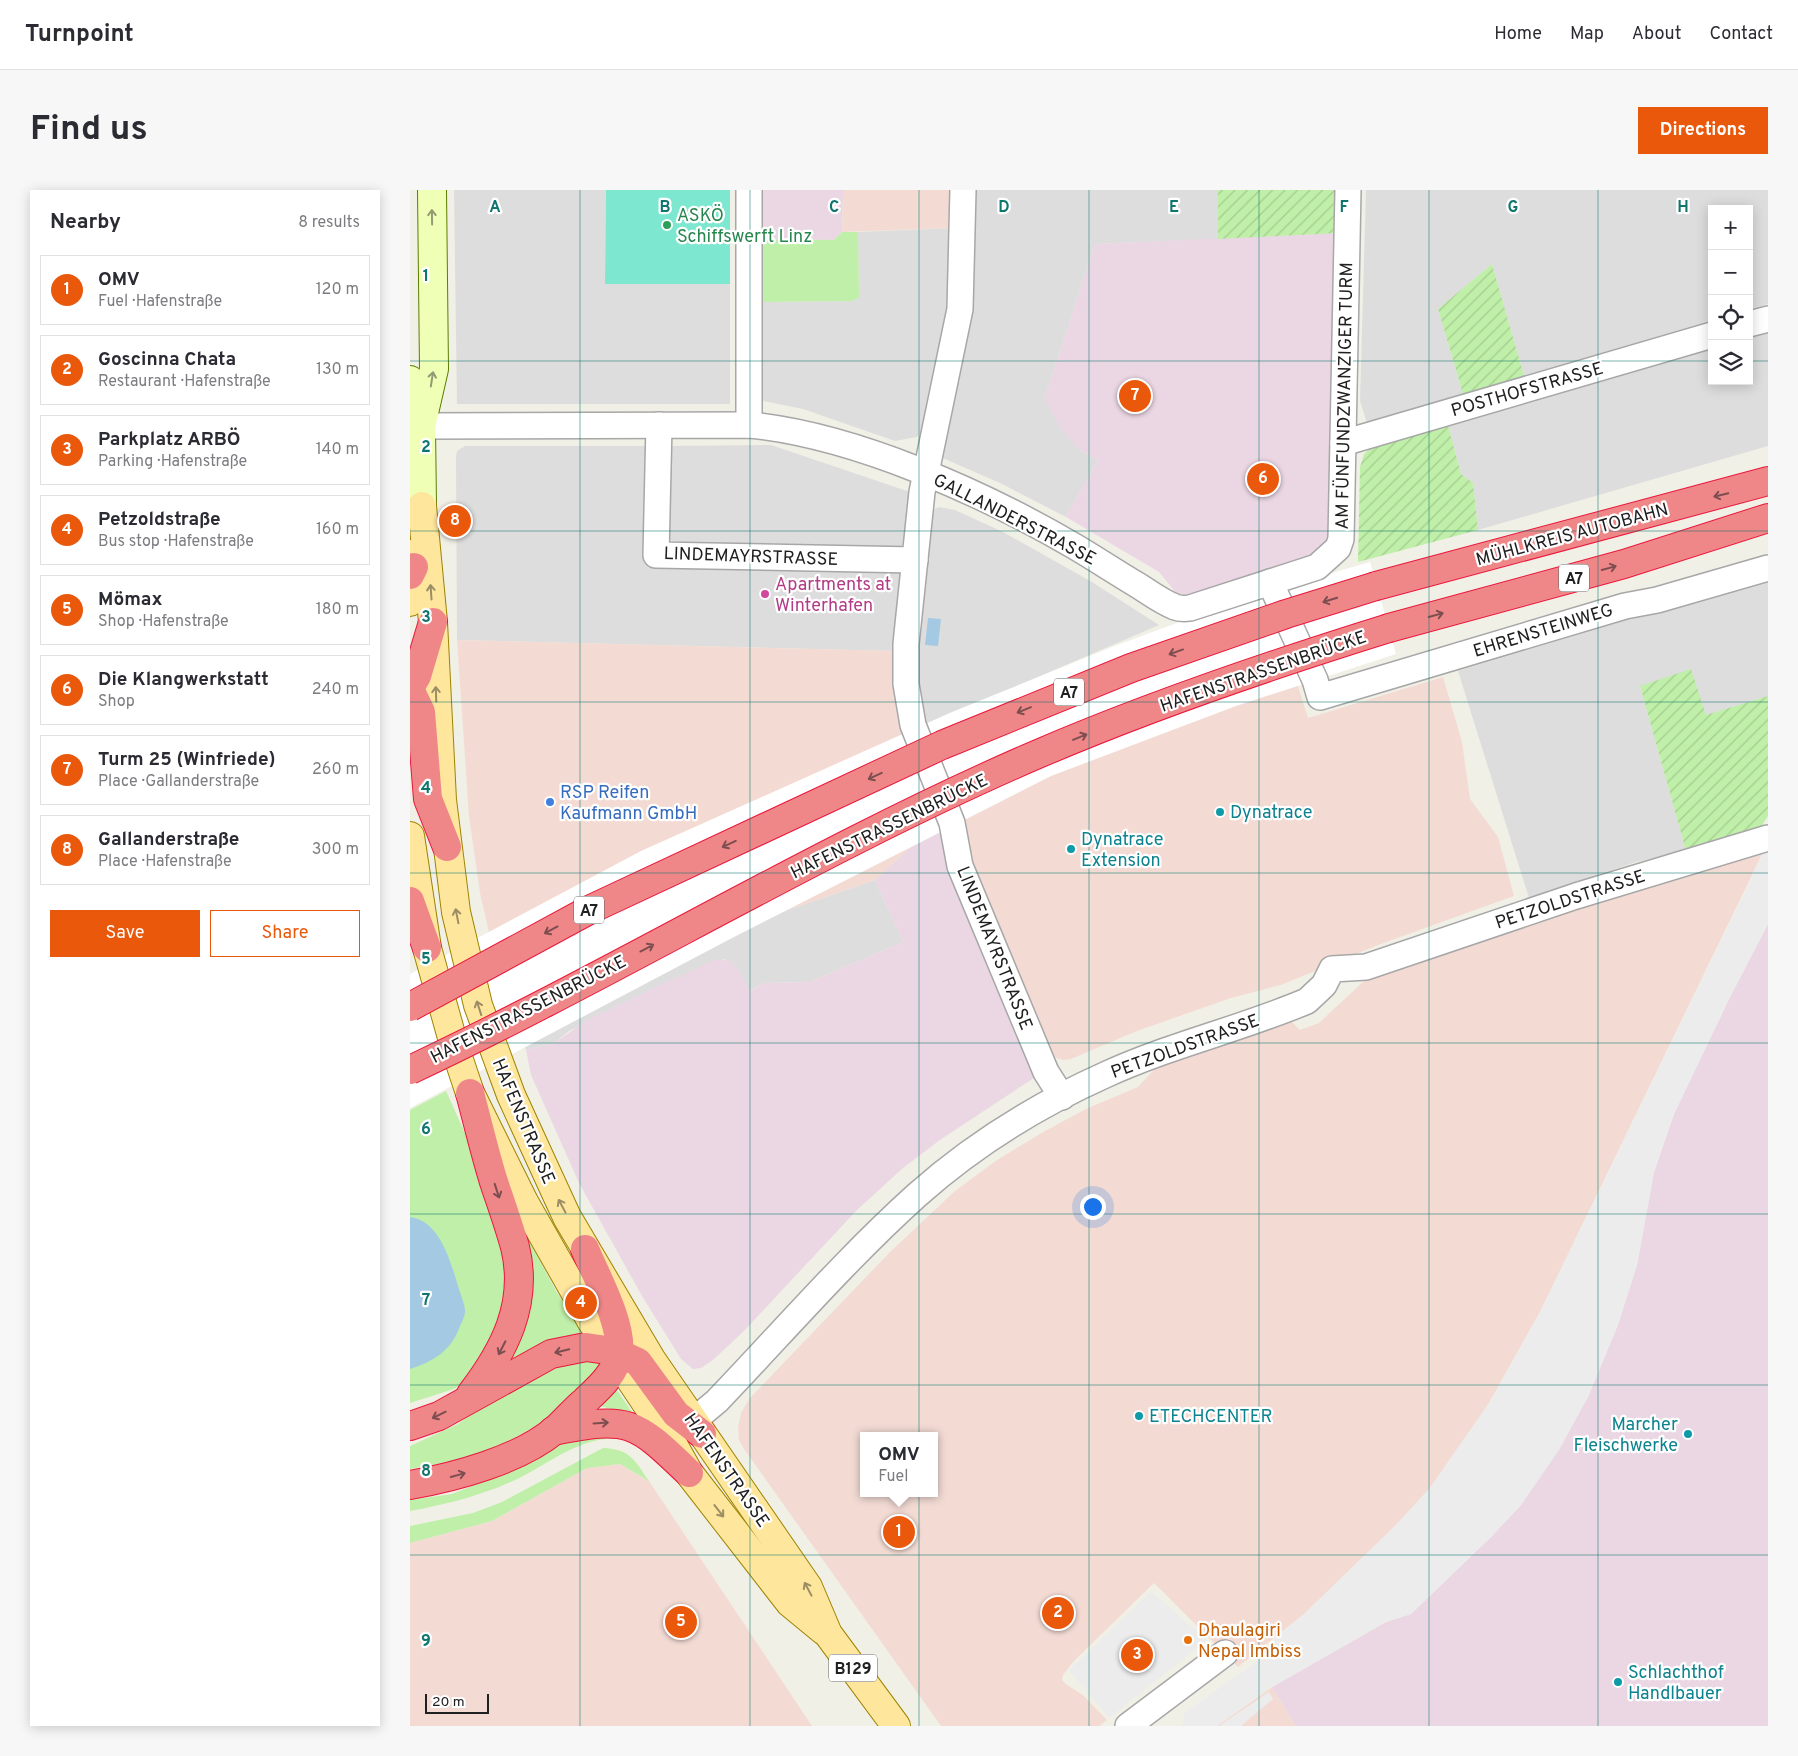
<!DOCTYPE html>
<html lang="en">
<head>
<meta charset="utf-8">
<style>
	:root { --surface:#fff; --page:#f7f7f7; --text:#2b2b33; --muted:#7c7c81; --line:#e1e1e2; --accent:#ea580c }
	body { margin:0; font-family:Overpass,sans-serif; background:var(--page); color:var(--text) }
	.controls { position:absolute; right:15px; top:15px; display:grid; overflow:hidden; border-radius:0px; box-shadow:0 2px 12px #0003 }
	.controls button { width:45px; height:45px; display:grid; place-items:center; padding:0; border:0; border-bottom:1px solid var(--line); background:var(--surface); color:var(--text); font:25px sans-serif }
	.scale { position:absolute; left:15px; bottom:12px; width:64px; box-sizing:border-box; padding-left:5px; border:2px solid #202020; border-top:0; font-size:14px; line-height:18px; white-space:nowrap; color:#202020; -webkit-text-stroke:4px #fff; paint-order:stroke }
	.you { position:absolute; left:682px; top:1016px; width:18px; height:18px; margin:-12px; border:4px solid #fff; border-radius:50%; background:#1a73e8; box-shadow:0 0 0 8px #1a73e833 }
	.badge { display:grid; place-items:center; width:32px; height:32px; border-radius:50%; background:var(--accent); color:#fff; font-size:16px; font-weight:700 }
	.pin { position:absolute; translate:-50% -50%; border:2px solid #fff; box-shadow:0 1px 5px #0006 }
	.popup { position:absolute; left:450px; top:1242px; width:78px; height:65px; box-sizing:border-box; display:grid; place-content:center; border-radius:0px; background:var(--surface); filter:drop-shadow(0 1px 4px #0005); font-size:16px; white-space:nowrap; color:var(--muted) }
	.popup b { font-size:19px; color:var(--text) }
	.popup::after { content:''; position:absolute; left:50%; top:100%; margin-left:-10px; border:10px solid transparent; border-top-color:var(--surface) }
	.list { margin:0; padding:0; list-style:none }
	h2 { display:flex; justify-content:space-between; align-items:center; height:65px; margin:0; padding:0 20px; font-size:21px }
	h2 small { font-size:16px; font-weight:400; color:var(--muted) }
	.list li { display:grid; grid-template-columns:32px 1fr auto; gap:15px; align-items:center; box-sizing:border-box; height:70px; margin:0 10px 10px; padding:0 10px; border:1px solid var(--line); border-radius:0px }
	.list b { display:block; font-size:19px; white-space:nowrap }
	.list p { margin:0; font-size:16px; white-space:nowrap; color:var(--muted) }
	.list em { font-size:16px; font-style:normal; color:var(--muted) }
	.actions { display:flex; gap:10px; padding:15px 20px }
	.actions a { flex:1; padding:11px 0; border:1px solid var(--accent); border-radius:0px; text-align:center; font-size:18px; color:var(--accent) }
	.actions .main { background:var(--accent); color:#fff }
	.icon { flex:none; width:28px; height:28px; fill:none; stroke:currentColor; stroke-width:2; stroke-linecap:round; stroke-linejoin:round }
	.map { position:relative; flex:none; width:1358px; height:1536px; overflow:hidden; border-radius:0px }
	header { display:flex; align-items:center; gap:30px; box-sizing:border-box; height:70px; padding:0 25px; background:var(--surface); border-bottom:1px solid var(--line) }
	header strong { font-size:24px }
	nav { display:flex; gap:28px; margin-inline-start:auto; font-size:18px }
	.intro { display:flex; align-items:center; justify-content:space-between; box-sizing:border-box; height:120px; padding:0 30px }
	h1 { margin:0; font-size:35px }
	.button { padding:12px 22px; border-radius:0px; background:var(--accent); color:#fff; font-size:18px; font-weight:700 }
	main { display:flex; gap:30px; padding:0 30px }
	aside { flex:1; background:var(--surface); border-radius:0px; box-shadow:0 2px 12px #0003 }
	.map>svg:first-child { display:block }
	.residential { fill:#dedddd }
	.commercial { fill:#f3dbd4; fill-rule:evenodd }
	.industrial { fill:#ebd7e4 }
	.grass { fill:#bfefa8 }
	.garden { fill:url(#garden-furrows) }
	.pitch { fill:#7de7d0 }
	.parking { fill:#ececec }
	.water { fill:#a3c9e3 }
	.pier { fill:#fff }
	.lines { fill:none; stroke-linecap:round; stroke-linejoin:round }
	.street-casing { stroke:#a7a7a7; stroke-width:28 }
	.secondary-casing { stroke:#5b7e00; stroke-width:30 }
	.primary-casing { stroke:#9c8400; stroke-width:30 }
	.highway-casing { stroke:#eb173b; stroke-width:30 }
	.street { stroke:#fff; stroke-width:25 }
	.secondary { stroke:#efffb6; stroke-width:28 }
	.primary { stroke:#ffe69d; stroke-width:28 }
	.highway { stroke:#ef8789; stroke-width:28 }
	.highway-bridge-casing { stroke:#eb173b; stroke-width:30; stroke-linecap:butt }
	.highway-bridge { stroke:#ef8789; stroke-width:28 }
	.oneway { stroke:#929b72 }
	.oneway2 { stroke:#7d4e4f }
	.oneway3 { stroke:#9b8d65 }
	.grid { fill:none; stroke:#0f766e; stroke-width:1; stroke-opacity:0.55 }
	.leisure-dot { fill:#2e9e5b; stroke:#fff; stroke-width:2 }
	.hotel-dot { fill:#d1479c; stroke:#fff; stroke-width:2 }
	.shop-dot { fill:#3f7fe0; stroke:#fff; stroke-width:2 }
	.culture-dot { fill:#0f9aa8; stroke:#fff; stroke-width:2 }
	.food-dot { fill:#e8710a; stroke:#fff; stroke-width:2 }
	.labels { text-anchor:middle; stroke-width:4.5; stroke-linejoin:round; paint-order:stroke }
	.shield { fill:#fff; stroke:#636363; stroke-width:1 }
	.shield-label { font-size:16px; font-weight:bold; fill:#202020 }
	.leisure-label { font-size:18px; fill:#27864d; stroke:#fff; text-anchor:start }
	.street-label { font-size:18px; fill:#202020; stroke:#fff }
	.hotel-label { font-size:18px; fill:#b23c85; stroke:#fff; text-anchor:start }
	.shop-label { font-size:18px; fill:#366cbe; stroke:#fff; text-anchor:start }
	.culture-label { font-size:18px; fill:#0d838f; stroke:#fff; text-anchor:start }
	.food-label { font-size:18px; fill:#c56008; stroke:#fff; text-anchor:start }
	.grid-label { font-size:16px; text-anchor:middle; font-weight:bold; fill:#0f766e; stroke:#fff; stroke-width:4.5; stroke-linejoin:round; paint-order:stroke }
</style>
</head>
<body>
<header>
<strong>Turnpoint</strong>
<nav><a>Home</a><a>Map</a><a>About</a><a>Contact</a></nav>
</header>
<div class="intro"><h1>Find us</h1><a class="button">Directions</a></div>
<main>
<aside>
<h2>Nearby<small>8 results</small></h2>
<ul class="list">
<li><span class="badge">1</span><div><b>OMV</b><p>Fuel · Hafenstraße</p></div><em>120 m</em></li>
<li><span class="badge">2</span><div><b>Goscinna Chata</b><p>Restaurant · Hafenstraße</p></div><em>130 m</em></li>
<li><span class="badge">3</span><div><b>Parkplatz ARBÖ</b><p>Parking · Hafenstraße</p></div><em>140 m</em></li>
<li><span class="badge">4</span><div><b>Petzoldstraße</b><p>Bus stop · Hafenstraße</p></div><em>160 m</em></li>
<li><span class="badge">5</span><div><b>Mömax</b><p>Shop · Hafenstraße</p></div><em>180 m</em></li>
<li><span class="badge">6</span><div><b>Die Klangwerkstatt</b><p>Shop</p></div><em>240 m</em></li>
<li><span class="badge">7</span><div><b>Turm 25 (Winfriede)</b><p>Place · Gallanderstraße</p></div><em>260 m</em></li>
<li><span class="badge">8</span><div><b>Gallanderstraße</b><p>Place · Hafenstraße</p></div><em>300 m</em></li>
</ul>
<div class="actions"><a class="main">Save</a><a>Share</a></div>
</aside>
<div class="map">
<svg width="1358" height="1536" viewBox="0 0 1358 1536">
	<defs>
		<pattern id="garden-furrows" width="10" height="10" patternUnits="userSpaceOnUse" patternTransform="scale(1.25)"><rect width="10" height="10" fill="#bfefa8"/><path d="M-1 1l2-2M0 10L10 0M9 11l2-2" fill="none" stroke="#a4cd90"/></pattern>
	</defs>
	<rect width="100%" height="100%" fill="#f1f0e6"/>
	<g class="residential">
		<polygon points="44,0 196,0 195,94 320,94 320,214 47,214"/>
		<polygon points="562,0 808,0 808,49 685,54 635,208 671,261 688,270 656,327 590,293 528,266"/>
		<polygon points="956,0 1358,0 1358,114 1339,119 1339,19 1302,19 1302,130 1114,186 1082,74 1028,119 1053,204 957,233 950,211"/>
		<polygon points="541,38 541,117 514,238 507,247 485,251 393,219 353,211 353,112 443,111 449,107 448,42"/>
		<polygon points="1358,142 1358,256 1068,340 1063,293 1051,284 1038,235 1302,158 1302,191 1339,191 1339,147"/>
		<polygon points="361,255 503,303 496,363 255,356 256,256"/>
		<polygon points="55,256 239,256 239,371 495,379 487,461 47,450 46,266 47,261"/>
		<polygon points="529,317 545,320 593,342 682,392 749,435 607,496 515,549 504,470 518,326 523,320"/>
		<polygon points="1358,387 1358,506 1296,526 1230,496 1276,661 1226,672 1119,708 1048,481"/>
		<polygon points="465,690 493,752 400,792 354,793 339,801 326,777 314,769 159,841 144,853 116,860 111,841 372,722"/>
	</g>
	<g class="commercial">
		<polygon points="433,0 541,0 541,38 432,42"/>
		<polygon points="47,450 487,461 529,631 465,690 372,722 83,760 70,703 59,626"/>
		<polygon points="883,480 898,528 1033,487 1052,552 1060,609 1088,647 1104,706 968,755 871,795 821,808 727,841 661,869 654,870 646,868 640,859 556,661 543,616"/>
		<path d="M1357 654 1130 1122 1079 1213 1020 1298 985 1336 894 1424 828 1477 744 1393 663 1472 653 1485 652 1490 656 1494 674 1506 697 1530 689 1536H531L334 1259 329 1250 328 1237 331 1223 340 1208 480 1062 545 1001 587 970 635 941 678 918 728 897 751 872 879 829 890 840 909 833 955 790ZM454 1246H524V1303H454Z"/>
		<polygon points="210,1274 239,1291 402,1536 0,1536 0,1353 82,1331 177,1278"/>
		<polygon points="862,1497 886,1536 807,1536"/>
	</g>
	<g class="industrial">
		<polygon points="353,0 433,0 432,42 424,50 353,49"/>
		<polygon points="928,43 921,346 913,359 902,370 777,409 767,404 749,382 656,327 688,270 671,261 650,238 635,208 685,54"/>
		<polygon points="529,631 531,647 627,886 530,950 493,978 446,1021 333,1142 303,1170 291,1178 283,1179 271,1169 232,1106 169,993 121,885 116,860 144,853 179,829 306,769 321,771 327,777 340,801 354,793 400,792 493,752 465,690"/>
		<polygon points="1358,734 1358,1536 886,1536 862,1497 976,1432 1001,1424 1081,1347 1111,1315 1178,1207 1208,1134 1227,1075 1244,982 1264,924 1320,807"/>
	</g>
	<g class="grass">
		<polygon points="432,42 448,42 449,107 443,111 353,112 353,49 424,50"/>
		<polygon points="36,901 76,990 92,1036 98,1119 63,1188 44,1199 0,1213 0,920"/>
		<polygon points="116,1045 146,1101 170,1138 170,1142 167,1145 100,1172 119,1078"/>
		<polygon points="189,1168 193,1179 145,1226 94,1253 56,1269 0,1279 0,1256 48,1234 84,1207 141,1172"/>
		<polygon points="202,1193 224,1225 186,1215"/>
		<path d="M190 1240 220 1251C173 1239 137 1278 96 1294 65 1307 33 1315 0 1321V1310L42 1304 117 1274 168 1244Z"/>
		<path d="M193 1258C221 1259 225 1271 239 1291L210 1274 177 1278 82 1331 0 1353V1336L63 1323 92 1312Z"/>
	</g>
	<g class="garden">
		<polygon points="808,0 929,0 928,43 808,49"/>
		<polygon points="1082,74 1114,186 1053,204 1028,119"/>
		<polygon points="1038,235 1051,284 1063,293 1068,340 948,372 950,277 954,264 961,258"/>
		<polygon points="1281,479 1296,525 1358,506 1358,626 1346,644 1276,661 1230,496"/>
	</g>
	<polygon class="pitch" points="196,0 320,0 320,94 195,94"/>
	<g class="parking">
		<polygon points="1358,654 1358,734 1320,807 1264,924 1244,982 1227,1075 1208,1135 1178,1207 1149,1260 1111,1315 1081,1347 1001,1424 976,1432 862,1497 807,1536 772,1536 775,1522 864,1460 863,1449 894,1424 985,1336 1020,1298 1079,1213 1130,1122"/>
		<polygon points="741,1402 797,1450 699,1528 659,1480"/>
		<polygon points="859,1502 863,1509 831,1536 809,1536"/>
	</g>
	<g class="water">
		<polygon points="518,428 531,429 528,456 515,455"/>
		<path d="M0 1027C31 1031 41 1074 49 1099 51 1106 55 1115 55 1121 55 1126 52 1132 50 1136 41 1161 24 1171 0 1179Z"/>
	</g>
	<polygon class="pier" points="960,372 986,464 826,516 641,586 322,748 0,918 0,784 231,661 542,522 702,457 764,434 897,390"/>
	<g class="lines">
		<defs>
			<g id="street">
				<polyline points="339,0 339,235"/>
				<polyline points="553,0 550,119 512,302 496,454 496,494 503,535 542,633 550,676 636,882 652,907"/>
				<polyline points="1339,134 1358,129"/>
				<polyline points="249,235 246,365 505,370"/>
				<path d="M11 236 339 235C444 245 573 303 664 356 686 369 707 383 729 396 740 403 752 412 765 417 770 419 774 419 780 418L907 377 928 358 931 349 938 0"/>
				<polyline points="933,253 1302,145"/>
				<polyline points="860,392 905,490 910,507 1215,416 1247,410 1358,378"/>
				<path d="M283 1231 307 1211C373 1142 436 1069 507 1005 562 956 628 915 695 885 760 855 831 839 897 811L914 795 922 779 956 777 1166 706 1358 648"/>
				<polyline points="718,1536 815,1463"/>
			</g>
			<g id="secondary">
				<polyline points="0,190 11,236 12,316"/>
				<polyline points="11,236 24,179 22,0"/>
			</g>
			<g id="primary">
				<polyline points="12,316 23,432 32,610 46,722 68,815 101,905 157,1027 241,1169 398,1397 418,1444 486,1536"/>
				<polyline points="0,412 6,363"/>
				<polyline points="0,646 17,758 44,855 60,903 114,1012 182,1132 260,1249 279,1283 380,1413 414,1441"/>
			</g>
			<g id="highway">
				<polyline points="0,385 4,377"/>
				<polyline points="966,396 1358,291"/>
				<polyline points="979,438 1214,374 1358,328"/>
				<polyline points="0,498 7,486 23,432"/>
				<polyline points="0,499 11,522 18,609 37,657"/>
				<polyline points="0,711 17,758"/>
				<path d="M60 903C68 933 75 963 84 992 91 1013 99 1035 105 1057 119 1114 94 1161 61 1204"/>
				<polyline points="0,1236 29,1226 141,1164 176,1157 204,1161 228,1172 266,1224 292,1244"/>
				<path d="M143 1241C219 1226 224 1230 279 1283"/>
				<path d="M0 1295C45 1287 109 1270 145 1240 155 1231 164 1220 175 1211 189 1198 206 1183 209 1163 213 1134 186 1086 175 1059"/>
			</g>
		</defs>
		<use href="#street" class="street-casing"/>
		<use href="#secondary" class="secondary-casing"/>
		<use href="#primary" class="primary-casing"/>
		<use href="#highway" class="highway-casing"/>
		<use href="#street" class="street"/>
		<use href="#secondary" class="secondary"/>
		<use href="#primary" class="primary"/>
		<use href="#highway" class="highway"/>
		<defs>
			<g id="highway-bridge">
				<polyline points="0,817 181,719 532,555 721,478 876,424 966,396"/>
				<path d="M0 880C212 780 412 657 628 564 742 515 860 475 979 438"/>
			</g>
		</defs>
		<use href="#highway-bridge" class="highway-bridge-casing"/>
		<use href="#highway-bridge" class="highway-bridge"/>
	</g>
	<defs><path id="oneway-shaft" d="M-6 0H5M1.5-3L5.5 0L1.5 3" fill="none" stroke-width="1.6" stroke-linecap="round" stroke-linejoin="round" transform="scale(1.25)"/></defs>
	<g class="oneway">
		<use href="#oneway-shaft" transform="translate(22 27) rotate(-91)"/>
		<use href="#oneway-shaft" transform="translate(22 189) rotate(-81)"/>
	</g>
	<g class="oneway2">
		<use href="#oneway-shaft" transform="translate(1311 305) rotate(166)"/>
		<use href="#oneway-shaft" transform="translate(1199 378) rotate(-15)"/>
		<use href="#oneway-shaft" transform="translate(920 410) rotate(163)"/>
		<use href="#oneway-shaft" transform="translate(1026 425) rotate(-15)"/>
		<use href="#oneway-shaft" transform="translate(766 462) rotate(160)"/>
		<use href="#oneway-shaft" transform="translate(614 520) rotate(158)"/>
		<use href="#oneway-shaft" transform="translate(670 547) rotate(-22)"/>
		<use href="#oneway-shaft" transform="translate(465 586) rotate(155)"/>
		<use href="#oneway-shaft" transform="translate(319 654) rotate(155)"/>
		<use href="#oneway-shaft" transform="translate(141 740) rotate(152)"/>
		<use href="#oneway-shaft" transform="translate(237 758) rotate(-28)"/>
		<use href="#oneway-shaft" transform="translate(87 1001) rotate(72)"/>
		<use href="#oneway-shaft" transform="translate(92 1158) rotate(117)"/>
		<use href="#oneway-shaft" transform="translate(152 1161) rotate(166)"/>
		<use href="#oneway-shaft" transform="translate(29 1225) rotate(154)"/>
		<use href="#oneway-shaft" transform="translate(191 1233) rotate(-4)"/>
		<use href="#oneway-shaft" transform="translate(48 1285) rotate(-15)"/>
	</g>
	<g class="oneway3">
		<use href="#oneway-shaft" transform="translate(21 402) rotate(-94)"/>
		<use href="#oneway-shaft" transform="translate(26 504) rotate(-92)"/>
		<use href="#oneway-shaft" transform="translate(47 726) rotate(-101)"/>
		<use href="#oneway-shaft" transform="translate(69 818) rotate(-108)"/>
		<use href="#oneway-shaft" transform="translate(152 1016) rotate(-118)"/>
		<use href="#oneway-shaft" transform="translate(309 1321) rotate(52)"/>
		<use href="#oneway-shaft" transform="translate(398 1399) rotate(-118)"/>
	</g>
	<path class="grid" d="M170 0V1536M340 0V1536M509 0V1536M679 0V1536M849 0V1536M1019 0V1536M1188 0V1536M0 171H1302M1339 171H1358M0 341H1358M0 512H1358M0 683H1358M0 853H1358M0 1024H1358M0 1195H1358M0 1365H1358"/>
	<circle class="leisure-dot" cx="257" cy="35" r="5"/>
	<circle class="hotel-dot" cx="355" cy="404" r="5"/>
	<circle class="shop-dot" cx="140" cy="612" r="5"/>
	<g class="culture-dot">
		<circle cx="810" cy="622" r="5"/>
		<circle cx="661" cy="659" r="5"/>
		<circle cx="729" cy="1226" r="5"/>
		<circle cx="1278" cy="1244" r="5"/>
		<circle cx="1208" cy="1492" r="5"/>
	</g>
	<circle class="food-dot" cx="778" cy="1450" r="5"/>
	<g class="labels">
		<g class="shield">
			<rect x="1149" y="374.5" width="30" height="27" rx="4"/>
			<rect x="644" y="488.5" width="30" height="27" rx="4"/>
			<rect x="164" y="706.5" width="30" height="27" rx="4"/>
			<rect x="419" y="1464.5" width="48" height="27" rx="4"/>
		</g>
		<g class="shield-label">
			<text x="1164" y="394">A7</text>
			<text x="659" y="508">A7</text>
			<text x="179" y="726">A7</text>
			<text x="443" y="1484">B129</text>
		</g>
		<g class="leisure-label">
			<text x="267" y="31">ASKÖ<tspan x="267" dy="21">Schiffswerft Linz</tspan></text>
		</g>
		<g class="street-label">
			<text transform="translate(1117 199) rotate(-16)" y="6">POSTHOFSTRASSE</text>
			<text transform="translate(934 206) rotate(-89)" y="6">AM FÜNFUNDZWANZIGER TURM</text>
			<text transform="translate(605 329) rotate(27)" y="6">GALLANDERSTRASSE</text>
			<text transform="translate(1162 344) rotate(-15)" y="6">MÜHLKREIS AUTOBAHN</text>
			<text transform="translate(341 366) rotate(2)" y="6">LINDEMAYRSTRASSE</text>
			<text transform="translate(1133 440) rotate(-17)" y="6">EHRENSTEINWEG</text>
			<text transform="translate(853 481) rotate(-19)" y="6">HAFENSTRASSENBRÜCKE</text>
			<text transform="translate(479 636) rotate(-26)" y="6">HAFENSTRASSENBRÜCKE</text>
			<text transform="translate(1160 709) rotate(-18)" y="6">PETZOLDSTRASSE</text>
			<text transform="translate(585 758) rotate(68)" y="6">LINDEMAYRSTRASSE</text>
			<text transform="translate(118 819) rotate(-27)" y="6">HAFENSTRASSENBRÜCKE</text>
			<text transform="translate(775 856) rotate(-20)" y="6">PETZOLDSTRASSE</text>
			<text transform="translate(114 931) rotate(67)" y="6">HAFENSTRASSE</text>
			<text transform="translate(317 1280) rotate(55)" y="6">HAFENSTRASSE</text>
		</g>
		<g class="hotel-label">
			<text x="365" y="400">Apartments at<tspan x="365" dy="21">Winterhafen</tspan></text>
		</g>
		<g class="shop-label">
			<text x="150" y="608">RSP Reifen<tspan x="150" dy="21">Kaufmann GmbH</tspan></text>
		</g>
		<g class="culture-label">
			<text x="820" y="628">Dynatrace</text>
			<text x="671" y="655">Dynatrace<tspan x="671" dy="21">Extension</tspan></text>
			<text x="739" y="1232">ETECHCENTER</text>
			<text x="1268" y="1240" text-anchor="end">Marcher<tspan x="1268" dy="21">Fleischwerke</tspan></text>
			<text x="1218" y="1488">Schlachthof<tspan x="1218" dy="21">Handlbauer</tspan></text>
		</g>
		<g class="food-label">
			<text x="788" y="1446">Dhaulagiri<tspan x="788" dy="21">Nepal Imbiss</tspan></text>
		</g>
	</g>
	<g class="grid-label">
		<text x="85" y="22">A</text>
		<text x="255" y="22">B</text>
		<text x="424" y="22">C</text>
		<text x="594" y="22">D</text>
		<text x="764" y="22">E</text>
		<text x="934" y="22">F</text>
		<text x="1103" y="22">G</text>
		<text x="1273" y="22">H</text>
		<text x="16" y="91">1</text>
		<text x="16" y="262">2</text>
		<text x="16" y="432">3</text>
		<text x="16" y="603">4</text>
		<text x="16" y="774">5</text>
		<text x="16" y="944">6</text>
		<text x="16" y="1115">7</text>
		<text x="16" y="1286">8</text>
		<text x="16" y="1456">9</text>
	</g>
</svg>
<div class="controls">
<button>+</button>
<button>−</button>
<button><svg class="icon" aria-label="locate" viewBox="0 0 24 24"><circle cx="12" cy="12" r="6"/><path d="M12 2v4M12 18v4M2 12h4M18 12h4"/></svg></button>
<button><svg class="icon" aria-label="layers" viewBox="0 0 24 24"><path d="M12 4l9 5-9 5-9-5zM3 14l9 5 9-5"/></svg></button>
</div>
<div class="scale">20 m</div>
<div class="you"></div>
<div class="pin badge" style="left:489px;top:1342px">1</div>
<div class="popup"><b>OMV</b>Fuel</div>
<div class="pin badge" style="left:648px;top:1423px">2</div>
<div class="pin badge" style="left:727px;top:1465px">3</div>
<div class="pin badge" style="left:171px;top:1113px">4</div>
<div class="pin badge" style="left:271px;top:1432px">5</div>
<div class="pin badge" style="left:853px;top:289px">6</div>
<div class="pin badge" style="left:725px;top:206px">7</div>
<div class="pin badge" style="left:45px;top:331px">8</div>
</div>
</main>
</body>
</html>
